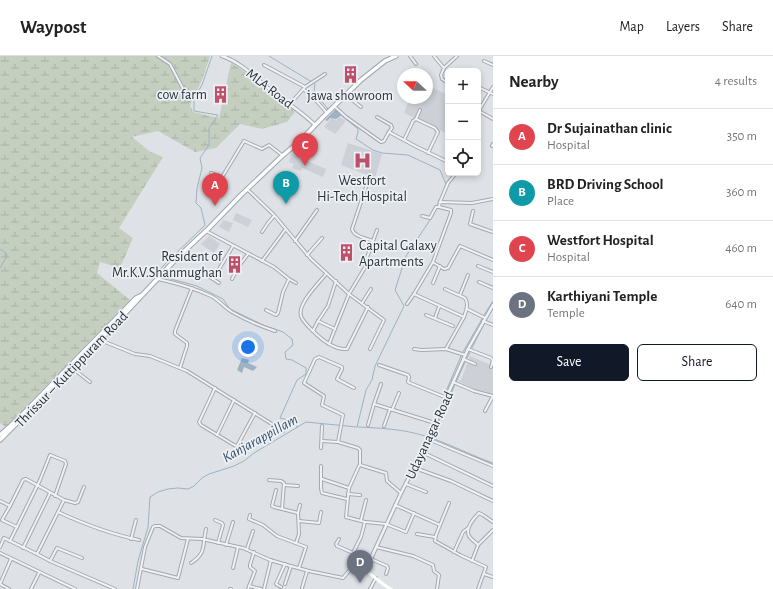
<!DOCTYPE html>
<html lang="en">
<head>
<meta charset="utf-8">
<style>
	:root { --surface:#fff; --page:#f2f2f2; --text:#222; --muted:#767676; --line:#e0e0e0; --accent:#111827 }
	body { margin:0; font-family:"Alegreya Sans",sans-serif; background:var(--page); color:var(--text) }
	.controls { position:absolute; right:12px; top:12px; display:grid; overflow:hidden; border-radius:6px; box-shadow:0 2px 6px #0003 }
	.controls button { width:36px; height:36px; display:grid; place-items:center; padding:0; border:0; border-bottom:1px solid var(--line); background:var(--surface); color:var(--text); font:20px sans-serif }
	.compass { position:absolute; left:397px; top:12px; width:36px; height:36px; border-radius:50%; background:var(--surface); box-shadow:0 2px 6px #0003; rotate:292deg }
	.you { position:absolute; left:248px; top:291px; width:14px; height:14px; margin:-10px; border:3px solid #fff; border-radius:50%; background:#1a73e8; box-shadow:0 0 0 6px #1a73e833 }
	.badge { display:grid; place-items:center; width:26px; height:26px; border-radius:50%; background:var(--accent); color:#fff; font-size:13px; font-weight:700 }
	.pin { position:absolute; translate:-50% -33px; filter:drop-shadow(0 1px 2px #0008) }
	.pin::after { content:''; position:absolute; top:21px; width:14px; height:12px; background:inherit; clip-path:polygon(0 0,100% 0,50% 100%) }
	.list { margin:0; padding:0; list-style:none }
	h2 { display:flex; justify-content:space-between; align-items:center; height:52px; margin:0; padding:0 16px; font-size:17px }
	h2 small { font-size:13px; font-weight:400; color:var(--muted) }
	.list li { display:grid; grid-template-columns:26px 1fr auto; gap:12px; align-items:center; box-sizing:border-box; height:56px; padding:0 16px; border-top:1px solid var(--line) }
	.list b { display:block; font-size:15px; white-space:nowrap }
	.list p { margin:0; font-size:13px; white-space:nowrap; color:var(--muted) }
	.list em { font-size:13px; font-style:normal; color:var(--muted) }
	.actions { display:flex; gap:8px; padding:12px 16px }
	.actions a { flex:1; padding:9px 0; border:1px solid var(--accent); border-radius:6px; text-align:center; font-size:14px; color:var(--accent) }
	.actions .main { background:var(--accent); color:#fff }
	.icon { flex:none; width:22px; height:22px; fill:none; stroke:currentColor; stroke-width:2; stroke-linecap:round; stroke-linejoin:round }
	.map { position:relative; flex:none; width:493px; height:533px; overflow:hidden }
	header { display:flex; align-items:center; gap:24px; box-sizing:border-box; height:56px; padding:0 20px; background:var(--surface); border-bottom:1px solid var(--line) }
	header strong { font-size:19px }
	nav { display:flex; gap:22px; margin-inline-start:auto; font-size:14px }
	main { display:flex }
	aside { flex:1; background:var(--surface) }
	.map>svg:first-child { display:block }
	.built { fill:#cdd1d7 }
	.wetland { fill:url(#wetland-marsh) }
	.water { fill:#9db2c2 }
	.lines { fill:none; stroke-linecap:round; stroke-linejoin:round }
	.stream { stroke:#9db2c2; stroke-width:1 }
	.minor-casing { stroke:#a4a9af; stroke-width:4 }
	.tertiary-casing { stroke:#a4a9af; stroke-width:4.5 }
	.primary-casing { stroke:#9fa7b0; stroke-width:5.5 }
	.minor { stroke:#f0f2f5; stroke-width:2 }
	.tertiary { stroke:#f0f2f5; stroke-width:2.5 }
	.secondary { stroke:#fff; stroke-width:3 }
	.primary { stroke:#fff; stroke-width:3.5 }
	.labels { text-anchor:middle; stroke-width:3.5; stroke-linejoin:round; paint-order:stroke }
	.street-label { font-size:14px; fill:#29313b; stroke:#edf0f4 }
	.poi-label { font-size:14px; fill:#29313b; stroke:#edf0f4; text-anchor:end }
	.water-label { font-size:15px; font-style:italic; fill:#38526a; stroke:#edf0f4 }
</style>
</head>
<body>
<header>
<strong>Waypost</strong>
<nav><a>Map</a><a>Layers</a><a>Share</a></nav>
</header>
<main>
<div class="map">
<svg width="493" height="533" viewBox="0 0 493 533">
	<defs>
		<pattern id="wetland-marsh" width="20" height="14" patternUnits="userSpaceOnUse"><rect width="20" height="14" fill="#c5cfc0"/><path d="M1 5h8M5 5V1M11 12h8M15 12V8" fill="none" stroke="#a9b2a6"/></pattern>
	</defs>
	<rect width="100%" height="100%" fill="#dee2e6"/>
	<g class="built">
		<polygon points="427,29 448,39 448,78 404,57 410,42 427,42"/>
		<polygon points="340,61 346,65 335,78 324,71 331,62 336,64"/>
		<polygon points="348,87 382,98 375,122 341,109"/>
		<polygon points="291,98 326,113 323,121 302,112 301,115 292,112 294,108 289,106"/>
		<polygon points="236,157 252,164 248,171 233,164"/>
		<polygon points="223,164 233,167 229,176 219,171"/>
		<polygon points="209,180 220,188 214,197 201,188"/>
		<polygon points="470,300 493,310 493,342 458,325 461,324"/>
	</g>
	<path class="wetland" d="M0 0H210L202 24 190 49 193 56 219 62 231 7C245 14 254 26 266 35 276 43 286 47 295 56L287 66 262 73 240 68 216 92 195 96 158 75 132 81 149 95 163 101 119 172 133 182 120 212 100 206 97 217 130 244 6 371 0 367Z"/>
	<g class="water">
		<polygon points="336,53 342,59 336,63 330,62 327,65 325,64"/>
		<polygon points="242,302 249,304 248,307 257,311 253,315 244,311 242,317 237,314"/>
	</g>
	<g class="lines">
		<g class="stream">
			<polyline points="269,0 315,28 314,36 328,53"/>
			<polyline points="341,59 358,73 358,76 356,83 373,94 382,97 408,99 440,114 446,128 437,150"/>
			<polyline points="0,193 6,197 7,200 0,212"/>
			<polyline points="160,216 158,215 205,169 201,152 196,147 197,132 202,112 200,102 209,89 209,72 218,59 194,55 194,42 202,29 212,0"/>
			<polyline points="164,219 167,222 197,230 223,243 230,253 263,269 283,276 292,283 293,289 285,296 286,303 292,304 306,312 306,318 297,324 280,362 292,365 297,371"/>
			<polyline points="484,259 493,245"/>
			<polyline points="486,264 493,252"/>
			<polyline points="472,292 484,268"/>
			<polyline points="463,296 482,263"/>
			<polyline points="467,302 470,296"/>
			<polyline points="444,340 461,300"/>
			<polyline points="434,365 444,341"/>
			<path d="M358 371C380 372 403 373 425 380 448 387 470 399 493 407"/>
			<polyline points="427,379 432,369"/>
			<polyline points="432,381 465,306"/>
			<polyline points="133,533 138,505 148,471 150,441 158,436 168,433 178,432 188,433 194,430 202,422 209,418 234,410 244,405 254,397 306,366 357,371 366,334 372,324 375,310 404,250 395,234 406,200 430,164 436,153"/>
		</g>
		<defs>
			<g id="minor">
				<polyline points="158,0 170,8 189,44"/>
				<polyline points="410,0 416,8"/>
				<polyline points="434,0 444,12 441,19 442,23 448,27"/>
				<polyline points="484,5 493,9"/>
				<polyline points="264,9 305,31"/>
				<polyline points="444,12 457,0"/>
				<polyline points="478,31 493,38"/>
				<polyline points="303,33 313,41 327,57"/>
				<polyline points="346,39 361,51"/>
				<polyline points="290,48 305,31 325,18"/>
				<polyline points="334,50 346,61 381,86 384,85 389,76 417,91 448,106"/>
				<polyline points="479,55 493,63"/>
				<polyline points="478,56 493,31"/>
				<polyline points="377,61 391,69 392,72 389,76"/>
				<polyline points="416,63 420,54"/>
				<polyline points="404,84 413,65 416,63 435,72 438,76 428,97"/>
				<polyline points="492,90 493,88"/>
				<polyline points="211,117 222,121"/>
				<path d="M367 128 352 173C354 181 366 182 373 185L366 204 367 208 349 238 384 264 370 293"/>
				<polyline points="247,133 274,159 311,203 349,238 335,273 318,265 328,250 336,225"/>
				<polyline points="213,136 244,85 262,93 269,89 282,99"/>
				<polyline points="440,146 448,127 456,117"/>
				<polyline points="473,155 470,168 493,176"/>
				<polyline points="422,160 430,162 436,151 439,151"/>
				<polyline points="206,175 274,211 289,223 283,236 278,257 276,259 266,254"/>
				<polyline points="262,176 268,167 274,160"/>
				<polyline points="295,185 317,154"/>
				<polyline points="373,185 377,174"/>
				<polyline points="307,199 322,182"/>
				<polyline points="262,205 285,174"/>
				<polyline points="434,207 444,213 448,212 460,190 493,204"/>
				<polyline points="478,210 493,216"/>
				<polyline points="199,215 213,223 233,190"/>
				<path d="M158 223C176 227 194 232 211 240 219 244 225 252 232 256 246 264 260 270 275 275"/>
				<polyline points="213,223 219,227"/>
				<polyline points="232,223 239,210 248,198"/>
				<polyline points="289,223 296,227"/>
				<polyline points="479,226 493,232"/>
				<polyline points="433,227 440,210"/>
				<path d="M445 233 465 242C469 248 466 255 464 261L414 238 433 206 451 157V154L439 151 440 146 472 147 493 143"/>
				<polyline points="460,239 468,219"/>
				<polyline points="362,247 371,233"/>
				<polyline points="407,248 414,238"/>
				<polyline points="467,253 485,262"/>
				<polyline points="426,259 453,270"/>
				<polyline points="435,262 439,251"/>
				<path d="M318 265 313 275C322 284 334 294 347 293L368 251"/>
				<polyline points="483,265 493,269"/>
				<path d="M313 275C309 271 303 266 301 260 297 248 319 227 326 218"/>
				<polyline points="100,284 135,298 150,300 187,315 283,375"/>
				<polyline points="329,288 335,273"/>
				<polyline points="414,293 422,294 446,293 465,299"/>
				<polyline points="446,293 464,261"/>
				<polyline points="468,293 491,302 493,305 491,311"/>
				<polyline points="463,303 475,308"/>
				<polyline points="379,309 408,319 409,321 408,326 410,327 447,342"/>
				<polyline points="72,312 90,326"/>
				<polyline points="180,312 187,290 187,287 175,278 175,275 192,232"/>
				<polyline points="453,326 474,335 493,340 485,355"/>
				<polyline points="215,332 200,364 199,366 201,369 234,389 237,390 255,357"/>
				<polyline points="354,332 337,323 342,313 342,311 319,301 315,303 304,327 324,340 322,349 343,359 338,386 358,392 360,394 360,409 386,417 387,425 401,437"/>
				<polyline points="374,348 381,328"/>
				<polyline points="392,354 399,337"/>
				<polyline points="368,369 374,348 435,367"/>
				<polyline points="384,370 390,353"/>
				<polyline points="217,379 234,344"/>
				<polyline points="428,383 493,410"/>
				<polyline points="322,385 338,386"/>
				<polyline points="321,392 322,370"/>
				<polyline points="422,396 493,430"/>
				<polyline points="321,410 321,432 322,437 347,443"/>
				<polyline points="415,412 451,425 493,445"/>
				<polyline points="322,423 349,432 346,461 365,466 361,481 353,497 337,490 336,488 339,483"/>
				<polyline points="269,424 281,425 284,427 282,453"/>
				<polyline points="406,428 426,436"/>
				<polyline points="284,429 298,430"/>
				<polyline points="349,432 359,410"/>
				<polyline points="276,434 272,450 274,451 298,457 299,478 296,487"/>
				<polyline points="348,438 360,439"/>
				<polyline points="64,444 75,447 78,446 84,431"/>
				<polyline points="0,445 10,450 23,424 26,423 64,444 37,498 50,505 57,492 82,502"/>
				<polyline points="449,447 436,479 435,485 460,499 486,511 478,533"/>
				<polyline points="395,449 440,469"/>
				<polyline points="10,450 2,464 17,471"/>
				<path d="M58 456C84 468 110 478 139 484"/>
				<polyline points="298,457 300,449"/>
				<polyline points="250,459 249,463 263,469 277,480 306,491 299,512"/>
				<polyline points="215,464 222,467 223,469 218,487"/>
				<polyline points="361,464 366,444"/>
				<polyline points="299,465 319,467 321,456"/>
				<polyline points="366,466 386,468 406,476 414,457"/>
				<polyline points="417,478 435,481"/>
				<polyline points="131,483 136,464"/>
				<polyline points="226,489 233,466"/>
				<polyline points="478,489 493,474"/>
				<polyline points="0,491 4,482 10,485"/>
				<polyline points="376,491 413,500 433,509 434,515 439,519 437,533"/>
				<polyline points="23,492 50,437"/>
				<polyline points="247,493 253,475"/>
				<polyline points="454,496 463,476 468,472"/>
				<polyline points="0,497 75,533"/>
				<polyline points="37,498 10,485 40,424 50,399 65,405 66,408 55,440"/>
				<polyline points="371,503 387,510 388,512 386,518"/>
				<polyline points="50,505 115,533"/>
				<path d="M472 505 478 489C476 486 471 484 469 480 465 472 474 462 479 457L483 459 493 466"/>
				<path d="M191 507C207 497 202 489 206 473"/>
				<polyline points="354,510 365,515"/>
				<polyline points="233,512 238,491"/>
				<polyline points="142,513 178,522 188,483"/>
				<polyline points="484,518 493,521"/>
				<polyline points="0,528 11,503"/>
				<polyline points="0,528 9,533"/>
				<polyline points="285,528 291,510"/>
				<polyline points="249,530 261,533"/>
				<polyline points="281,531 276,528 285,508"/>
				<polyline points="302,532 307,515"/>
				<polyline points="31,533 39,517"/>
				<polyline points="137,533 145,491 153,471 155,470 160,470 181,482 202,483 243,492 270,504 287,509 309,515 343,522 359,503 359,501 353,497"/>
				<polyline points="230,533 231,533"/>
				<polyline points="248,533 255,515 250,511 250,509 254,496"/>
				<polyline points="264,533 271,504"/>
				<polyline points="370,533 376,522"/>
			</g>
			<g id="tertiary">
				<path d="M222 0C243 7 257 24 273 36 287 47 302 56 315 69"/>
				<polyline points="367,511 401,437 422,396 468,293 493,249"/>
			</g>
			<g id="primary">
				<polyline points="0,379 19,362 136,242 140,240"/>
				<polyline points="0,384 100,284 177,202 209,172 241,139 281,101 302,83 323,61 361,24 385,5 396,0"/>
			</g>
		</defs>
		<use href="#minor" class="minor-casing"/>
		<use href="#tertiary" class="tertiary-casing"/>
		<use href="#primary" class="primary-casing"/>
		<use href="#minor" class="minor"/>
		<use href="#tertiary" class="tertiary"/>
		<path class="secondary" d="M365 515C376 520 380 528 391 533"/>
		<use href="#primary" class="primary"/>
	</g>
	<defs>
		<symbol id="building-bare" viewBox="-9 -9 18 18"><path d="M-4-6H4V6H1V3H-1V6H-4ZM-2.5-4.3h1.7v1.8h-1.7ZM.8-4.3h1.7v1.8H.8ZM-2.5-1h1.7V.8h-1.7ZM.8-1h1.7V.8H.8Z" fill="#be5069" stroke="#edf0f4" stroke-width="2.5" paint-order="stroke"/></symbol>
		<symbol id="hospital-bare" viewBox="-9 -9 18 18"><path d="M-5-5h3v3.5h4V-5h3V5h-3V1.5h-4V5h-3Z" fill="#be5069" stroke="#edf0f4" stroke-width="2.5" paint-order="stroke"/></symbol>
	</defs>
	<g fill-rule="evenodd">
		<use href="#building-bare" x="338" y="6" width="25" height="25"/>
		<use href="#building-bare" x="208" y="26" width="25" height="25"/>
		<use href="#hospital-bare" x="350" y="92" width="25" height="25"/>
		<use href="#building-bare" x="334" y="184" width="25" height="25"/>
		<use href="#building-bare" x="222" y="196" width="25" height="25"/>
	</g>
	<g class="labels">
		<g class="street-label">
			<text transform="translate(270 32) rotate(38)" y="5">MLA Road</text>
			<text transform="translate(71 313) rotate(-46)" y="5">Thrissur – Kuttippuram Road</text>
			<text transform="translate(429 379) rotate(-65)" y="5">Udayanagar Road</text>
		</g>
		<g class="poi-label">
			<text x="207" y="43">cow farm</text>
			<text x="350" y="44" text-anchor="middle">jawa showroom</text>
			<text x="362" y="129" text-anchor="middle">Westfort<tspan x="362" dy="16">Hi-Tech Hospital</tspan></text>
			<text x="359" y="194" text-anchor="start">Capital Galaxy<tspan x="359" dy="16">Apartments</tspan></text>
			<text x="222" y="205">Resident of<tspan x="222" dy="16">Mr.K.V.Shanmughan</tspan></text>
		</g>
		<g class="water-label">
			<text transform="translate(260 382) rotate(-29)" y="5">Kanjarappillam</text>
		</g>
	</g>
</svg>
<div class="controls">
<button>+</button>
<button>−</button>
<button><svg class="icon" aria-label="locate" viewBox="0 0 24 24"><circle cx="12" cy="12" r="6"/><path d="M12 2v4M12 18v4M2 12h4M18 12h4"/></svg></button>
</div>
<svg class="compass" viewBox="-18 -18 36 36"><path d="M0-13l5 13h-10z" fill="#e53935"/><path d="M0 13l5-13h-10z" fill="#767676"/></svg>
<div class="you"></div>
<div class="pin badge" style="left:215px;top:150px;background:#e0444e">A</div>
<div class="pin badge" style="left:286px;top:148px;background:#0f9aa8">B</div>
<div class="pin badge" style="left:305px;top:110px;background:#e0444e">C</div>
<div class="pin badge" style="left:360px;top:527px;background:#6b7280">D</div>
</div>
<aside>
<h2>Nearby<small>4 results</small></h2>
<ul class="list">
<li><span class="badge" style="background:#e0444e">A</span><div><b>Dr Sujainathan clinic</b><p>Hospital</p></div><em>350 m</em></li>
<li><span class="badge" style="background:#0f9aa8">B</span><div><b>BRD Driving School</b><p>Place</p></div><em>360 m</em></li>
<li><span class="badge" style="background:#e0444e">C</span><div><b>Westfort Hospital</b><p>Hospital</p></div><em>460 m</em></li>
<li><span class="badge" style="background:#6b7280">D</span><div><b>Karthiyani Temple</b><p>Temple</p></div><em>640 m</em></li>
</ul>
<div class="actions"><a class="main">Save</a><a>Share</a></div>
</aside>
</main>
</body>
</html>
